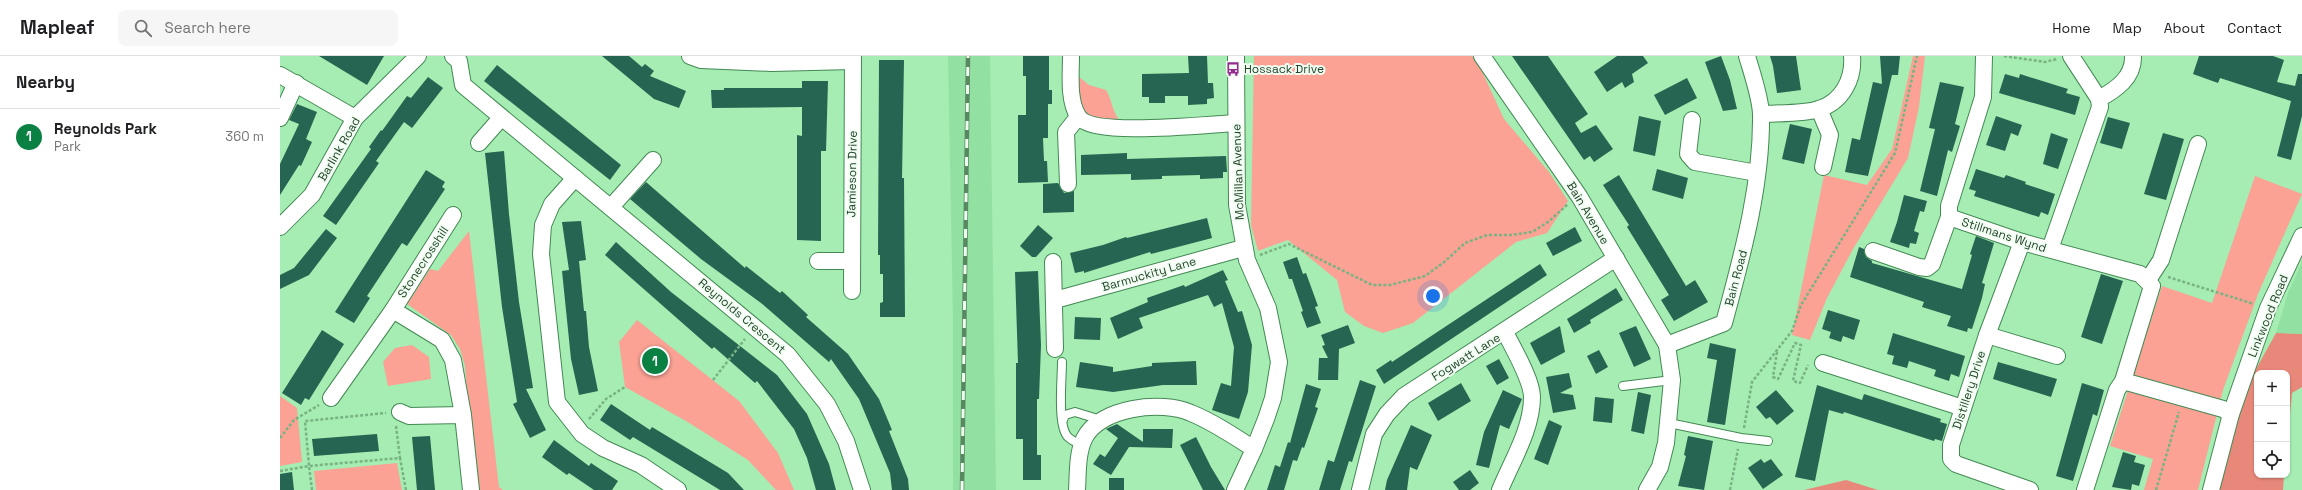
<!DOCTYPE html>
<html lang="en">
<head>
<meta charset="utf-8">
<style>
	:root { --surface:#fff; --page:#f6f6f6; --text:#202124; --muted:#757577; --line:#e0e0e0; --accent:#0b8043 }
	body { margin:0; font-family:"Space Grotesk",sans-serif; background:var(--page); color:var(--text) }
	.controls { position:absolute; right:12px; bottom:12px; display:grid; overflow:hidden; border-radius:8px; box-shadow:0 1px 3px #0004 }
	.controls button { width:36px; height:36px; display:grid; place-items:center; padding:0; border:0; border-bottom:1px solid var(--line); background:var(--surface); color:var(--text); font:20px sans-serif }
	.you { position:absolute; left:1153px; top:240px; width:14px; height:14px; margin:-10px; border:3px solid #fff; border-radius:50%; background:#1a73e8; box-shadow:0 0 0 6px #1a73e833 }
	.badge { display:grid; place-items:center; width:26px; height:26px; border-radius:50%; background:var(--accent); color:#fff; font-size:13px; font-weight:700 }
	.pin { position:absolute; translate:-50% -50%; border:2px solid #fff; box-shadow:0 1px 4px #0006 }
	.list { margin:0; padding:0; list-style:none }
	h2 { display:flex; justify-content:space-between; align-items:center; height:52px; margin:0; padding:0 16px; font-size:17px }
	h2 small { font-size:13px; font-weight:400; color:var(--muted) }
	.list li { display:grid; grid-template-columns:26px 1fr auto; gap:12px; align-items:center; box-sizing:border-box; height:56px; padding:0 16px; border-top:1px solid var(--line) }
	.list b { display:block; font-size:15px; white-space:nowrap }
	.list p { margin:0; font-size:13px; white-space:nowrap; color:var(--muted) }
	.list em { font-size:13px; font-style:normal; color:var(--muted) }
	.icon { flex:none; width:22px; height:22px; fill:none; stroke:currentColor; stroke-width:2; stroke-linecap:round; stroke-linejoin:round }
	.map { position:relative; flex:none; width:2022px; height:434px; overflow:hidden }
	header { display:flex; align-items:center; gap:24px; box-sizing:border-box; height:56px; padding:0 20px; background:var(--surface); border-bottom:1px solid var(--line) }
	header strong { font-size:19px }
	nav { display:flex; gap:22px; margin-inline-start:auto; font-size:14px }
	.search { width:280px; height:36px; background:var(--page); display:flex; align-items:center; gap:10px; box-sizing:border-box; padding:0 14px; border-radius:8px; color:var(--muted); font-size:15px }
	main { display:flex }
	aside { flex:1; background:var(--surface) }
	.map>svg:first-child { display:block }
	.built { fill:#92e0a2 }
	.green { fill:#fba294 }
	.forest { fill:#e8887a }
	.building { fill:#266551 }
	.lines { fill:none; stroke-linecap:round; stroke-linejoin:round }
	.service-casing { stroke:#438954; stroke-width:10 }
	.minor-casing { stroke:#438954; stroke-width:18 }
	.path { stroke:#79b283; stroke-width:2.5; stroke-dasharray:3 2; stroke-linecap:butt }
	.service { stroke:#fff; stroke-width:8 }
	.minor { stroke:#fff; stroke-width:16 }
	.rail-casing { stroke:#598761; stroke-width:4.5 }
	.rail { stroke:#f0fef2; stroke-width:3; stroke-dasharray:9; stroke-linecap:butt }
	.labels { text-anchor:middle; stroke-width:4; stroke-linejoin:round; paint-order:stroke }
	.poi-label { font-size:12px; fill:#25432b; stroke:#f0fef2; text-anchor:start }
	.street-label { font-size:12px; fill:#25432b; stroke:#f0fef2 }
</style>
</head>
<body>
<header>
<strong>Mapleaf</strong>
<div class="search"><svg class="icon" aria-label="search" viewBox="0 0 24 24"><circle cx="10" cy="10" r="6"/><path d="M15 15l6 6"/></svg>Search here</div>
<nav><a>Home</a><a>Map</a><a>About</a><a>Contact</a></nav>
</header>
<main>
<aside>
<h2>Nearby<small></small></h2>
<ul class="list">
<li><span class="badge">1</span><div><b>Reynolds Park</b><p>Park</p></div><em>360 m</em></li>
</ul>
</aside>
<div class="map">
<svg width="2022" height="434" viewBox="0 0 2022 434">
	<rect width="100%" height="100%" fill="#a5edb2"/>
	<g class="built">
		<polygon points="668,0 710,0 716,434 673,434 673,264"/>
		<polygon points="2022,206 2022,278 1996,277 2008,237"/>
	</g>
	<g class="green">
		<polygon points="974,0 1192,0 1200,11 1224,63 1269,116 1288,145 1267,177 1236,186 1133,267 1103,277 1084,270 1065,256 1057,224 1008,184 978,195 971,169"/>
		<polygon points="1633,0 1645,0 1639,51 1628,102 1573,193 1547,242 1530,284 1512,279 1544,119 1587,129 1612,93"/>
		<path d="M799 21 809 29 826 34C832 44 832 54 839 64L798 61Z"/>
		<polygon points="1975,120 2022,138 1978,238 1943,334 1918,434 1864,434 1873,403 1830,390 1882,230 1932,247"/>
		<polygon points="189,175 219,431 223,434 194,434 185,310 180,293 171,279 127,248 150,213 158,215"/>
		<polygon points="357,264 459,345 498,397 514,434 496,434 468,404 406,365 345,331 339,286"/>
		<polygon points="132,289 149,301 151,323 108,330 103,306 115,292"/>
		<polygon points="0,340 17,352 22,406 0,410"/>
		<polygon points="117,407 122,434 36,434 34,415"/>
	</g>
	<g class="forest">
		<polygon points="1996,277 2022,278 2022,331 2012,337 2007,389 2007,317 1977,317 1977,419 2004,419 2003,434 1931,434 1951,358"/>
		<polygon points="1566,424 1598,434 1524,434"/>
	</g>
	<g class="building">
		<polygon points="39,0 104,0 87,29"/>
		<polygon points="322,0 349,0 362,11 365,8 374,15 370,20 406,35 399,52 374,43"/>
		<polygon points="743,0 769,0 769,34 772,34 772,48 768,48 768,82 763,82 764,105 767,105 768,126 738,127 738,59 746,59 746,20 743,20"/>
		<polygon points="908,0 927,0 928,27 933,27 934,42 927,43 927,48 908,49 908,40 885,40 885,47 869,47 869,41 862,41 862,18 909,17"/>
		<polygon points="1232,0 1268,0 1308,58 1295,67 1301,77 1316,69 1333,93 1314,106 1310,100 1304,104"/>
		<polygon points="1337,0 1363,0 1368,7 1352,18 1354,26 1345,32 1342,26 1327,36 1314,16"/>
		<polygon points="1441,0 1450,24 1457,53 1443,55 1425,6"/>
		<polygon points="1490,0 1516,0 1521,34 1497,37 1493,10"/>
		<polygon points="1600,0 1620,0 1618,19 1612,19 1588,120 1565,116 1572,82 1580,84 1593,26 1602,28"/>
		<polygon points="1919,0 1993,0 2004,4 1997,26 2015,30 2018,18 2022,18 2022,60 2011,104 1997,100 2011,45 1940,22 1938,27 1913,18"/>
		<polygon points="599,4 624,4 622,122 624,122 625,261 600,261 600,247 603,246 603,218 600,218 600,199 598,199"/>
		<polygon points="217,9 341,109 330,124 204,25"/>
		<polygon points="1725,18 1739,22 1740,18 1788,33 1786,37 1800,41 1795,59 1719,37"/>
		<polygon points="148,21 163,32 132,72 124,66 96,105 99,107 56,169 43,160 91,93 89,91 101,74 102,75 127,40 131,42"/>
		<polygon points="1407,22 1417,42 1385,59 1374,39"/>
		<polygon points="522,25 548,25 546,95 541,95 541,185 517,184 517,79 522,80 522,51 432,52 431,34 444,34 444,32 522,32"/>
		<polygon points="1660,26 1684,31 1675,68 1680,70 1672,96 1668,94 1657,140 1640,135 1655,73 1649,72"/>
		<polygon points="17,48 37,56 26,83 32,86 21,110 19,109 0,139 0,108 19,68 9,64"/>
		<polygon points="1359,60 1381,65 1375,100 1353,95"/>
		<polygon points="1716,60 1742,69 1738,80 1731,77 1725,95 1706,89"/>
		<polygon points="1828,61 1850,67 1842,93 1820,87"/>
		<polygon points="1510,68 1532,73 1524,108 1502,103"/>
		<polygon points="1771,77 1788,83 1778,113 1763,108"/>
		<polygon points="1883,77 1904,83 1886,144 1864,138"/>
		<polygon points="224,95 229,158 239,246 253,332 246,333 266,374 250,382 233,348 237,346 222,251 205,97"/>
		<polygon points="847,97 847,103 946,100 947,116 943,116 943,122 920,123 920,119 882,120 882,123 851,124 851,118 801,119 801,99"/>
		<polygon points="1377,113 1408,122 1403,143 1372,134"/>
		<polygon points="1696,113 1724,122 1726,119 1746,126 1745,128 1775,138 1768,159 1761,156 1759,161 1694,140 1696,135 1689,133"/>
		<polygon points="146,114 165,126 162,131 165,133 127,190 122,187 87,240 90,242 74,267 55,256"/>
		<polygon points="1339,119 1406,230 1415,224 1428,246 1394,265 1381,244 1389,239 1347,171 1349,169 1323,129"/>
		<polygon points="366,126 465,212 466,210 500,237 502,235 528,259 526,261 568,298 599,343 612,374 609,375 628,423 629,434 612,434 610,417 579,343 551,303 549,306 481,247 421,203 350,143"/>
		<polygon points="778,127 784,137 794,135 794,156 763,157 763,128"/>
		<polygon points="1624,139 1647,145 1644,156 1640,155 1634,175 1639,177 1636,188 1630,187 1629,192 1610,186 1617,166"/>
		<polygon points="927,162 932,182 871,198 870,196 804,217 804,215 795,217 790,197 823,189 846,181 847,182"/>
		<polygon points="301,165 306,204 299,205 304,255 306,255 309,291 318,335 299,339 291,303 282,215 289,214 282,166"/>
		<polygon points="758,169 773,182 756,201 752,201 740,190"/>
		<polygon points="1295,171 1302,185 1273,200 1266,187"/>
		<polygon points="46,173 57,182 29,219 0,233 0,219 14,212"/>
		<polygon points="1696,180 1714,187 1702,227 1705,228 1702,242 1692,273 1688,272 1687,276 1667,270 1671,260 1642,251 1644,246 1570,221 1579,191 1584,193 1586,201 1592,205 1592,207 1682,233 1692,199 1690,198"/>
		<polygon points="336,186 391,236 497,319 527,358 549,408 556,434 536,434 527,402 514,373 477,325 475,327 434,291 432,293 325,199"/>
		<polygon points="1017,201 1023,218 1026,217 1038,250 1035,251 1041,267 1027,272 1021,256 1023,255 1012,223 1009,223 1003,206"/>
		<polygon points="1260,208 1267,219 1104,328 1096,314 1111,304 1112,306"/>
		<polygon points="943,214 948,224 945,225 958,256 962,255 972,289 968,336 959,363 932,354 941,327 951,330 954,291 942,247 934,251 928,239 859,262 863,272 838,283 830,262 868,246 867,242 904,229 905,231"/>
		<polygon points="758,215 761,289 759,343 757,343 757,399 761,399 761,424 743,424 743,383 736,383 736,307 738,307 735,216"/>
		<polygon points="1821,218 1843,225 1822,288 1801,281"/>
		<polygon points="1336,232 1343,244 1310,264 1311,267 1294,277 1287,263"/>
		<polygon points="1548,254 1580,264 1574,284 1563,280 1561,286 1549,282 1551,276 1542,273"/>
		<polygon points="795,261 821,262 820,284 794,283"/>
		<polygon points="1068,269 1075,287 1059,293 1058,326 1058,324 1038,324 1039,302 1048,302 1042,290 1045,289 1041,279"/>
		<polygon points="1280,270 1285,296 1261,309 1250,287"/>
		<polygon points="1356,270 1371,303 1354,311 1339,277"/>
		<polygon points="42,274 64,288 29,344 25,342 21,349 2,337"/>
		<polygon points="1613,277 1685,300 1679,321 1671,318 1669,325 1654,320 1656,314 1629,305 1627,312 1612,308 1614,300 1607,298"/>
		<polygon points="1430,287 1456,293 1445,369 1427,366 1437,304 1427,302"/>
		<polygon points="1319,294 1328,311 1316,318 1307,300"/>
		<polygon points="1219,303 1229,322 1217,329 1206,310"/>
		<polygon points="916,305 917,329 883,329 833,336 796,331 800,306 833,311 833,316 872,310 872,307"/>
		<polygon points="1718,306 1777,323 1771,341 1713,323"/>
		<polygon points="1289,317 1292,331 1280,337 1293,339 1296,353 1273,357 1266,321"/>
		<polygon points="1080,324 1096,330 1072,406 1069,405 1060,434 1039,434 1048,404 1054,406"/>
		<polygon points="1181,327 1191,345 1158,365 1148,347"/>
		<polygon points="1802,327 1824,334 1817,360 1813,358 1793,425 1776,420"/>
		<polygon points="1026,328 1041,333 1035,351 1038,352 1024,392 1022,391 1017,405 1013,404 1004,434 987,434 995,409 1000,411 1008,386 1010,387"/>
		<polygon points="1537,329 1582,344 1584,338 1661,363 1660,366 1667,368 1662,385 1655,383 1654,385 1564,356 1563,358 1549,354 1535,425 1515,421"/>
		<polygon points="1223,334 1242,343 1229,373 1220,369 1209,412 1196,409 1204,376"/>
		<polygon points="1496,334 1514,355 1497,369 1490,361 1486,363 1476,351"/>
		<polygon points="1358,336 1371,339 1364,378 1351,375"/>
		<polygon points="1315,341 1334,343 1332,367 1313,365"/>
		<polygon points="331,348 370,374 372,371 448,417 464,434 440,434 353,381 350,384 320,364"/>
		<polygon points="1269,364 1282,370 1268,409 1254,403"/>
		<polygon points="837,368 863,386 863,373 893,373 892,392 849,391 831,419 813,408 820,398 825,401 838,382 826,373"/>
		<polygon points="1131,369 1152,379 1137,414 1130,411 1127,434 1105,434 1107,424"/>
		<polygon points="97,378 99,395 34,400 32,383"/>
		<polygon points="150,380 155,434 137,434 132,381"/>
		<polygon points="1408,380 1433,385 1424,434 1398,430 1406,400 1404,399"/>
		<polygon points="916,381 931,411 945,434 923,434 900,389"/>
		<polygon points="274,384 309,410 311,407 338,425 332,434 314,434 289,417 287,419 262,401"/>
		<polygon points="1843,396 1856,400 1854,406 1865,409 1859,430 1852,428 1851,434 1832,431"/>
		<polygon points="1481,403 1484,407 1491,403 1503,419 1483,433 1468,412"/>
		<polygon points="1190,414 1199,427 1190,434 1179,434 1173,426"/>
		<polygon points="12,416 14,434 0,434 0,418"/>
		<rect x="829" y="422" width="15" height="12"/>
	</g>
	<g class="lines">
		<defs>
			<g id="service">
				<path d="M782 306C782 323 777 370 788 381 792 385 798 387 802 389"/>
				<polyline points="1343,330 1392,324"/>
				<polyline points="783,364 785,359 795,356 821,364"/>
				<polyline points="1389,367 1461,382 1488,385"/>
			</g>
			<g id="minor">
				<polyline points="173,0 179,5 183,29 508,299 547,348 566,385 582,434"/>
				<polyline points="410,0 421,4 491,7 573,5"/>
				<path d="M791 0C791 18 788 44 798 60 811 82 929 68 956 67"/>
				<polyline points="1202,0 1299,140 1387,289 1392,324 1386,387 1380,411 1367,434"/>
				<polyline points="1704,0 1703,41 1669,150 1669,161 1742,186 1860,218 1872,230 1843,325 1837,334 1805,434"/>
				<polyline points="0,19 75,62"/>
				<path d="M1819 43C1835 34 1854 22 1853 0"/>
				<polyline points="1539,53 1550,79 1543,111"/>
				<path d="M1481 58C1497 57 1525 58 1539 53 1562 46 1574 23 1572 0"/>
				<polyline points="0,62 16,27"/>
				<polyline points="1412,64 1408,98 1415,106 1477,117"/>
				<polyline points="199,87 221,62"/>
				<polyline points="295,122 272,148 263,169 261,198 277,346 302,378 323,392 361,409 398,434"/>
				<polyline points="788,128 786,76 798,61"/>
				<polyline points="331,151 373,104"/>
				<polyline points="0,171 32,139 75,62 138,0"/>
				<polyline points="1742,186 1707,279 1671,389 1671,403 1676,408 1750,434"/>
				<polyline points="1770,193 1820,51 1819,43 1791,0"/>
				<polyline points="1593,195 1639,211 1647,212 1652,208 1669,161"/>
				<polyline points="538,205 571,205"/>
				<polyline points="773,206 775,293"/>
				<polyline points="1868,224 1881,204 1918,88"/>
				<polyline points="572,235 573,0"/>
				<polyline points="775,244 963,192"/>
				<polyline points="113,254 162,284 173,304 183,359"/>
				<polyline points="1707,279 1777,300"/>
				<path d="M1387 289 1444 267C1462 200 1482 129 1481 59 1481 43 1472 17 1467 0"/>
				<polyline points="1543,307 1683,352"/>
				<polyline points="1843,325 1943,353 1951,358"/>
				<polyline points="51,342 113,254 173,159"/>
				<polyline points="120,356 129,360 183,359 191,434"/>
				<path d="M797 434C798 418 797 398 804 383 819 351 882 344 911 357 933 366 954 380 974 393"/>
				<polyline points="955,434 974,393 986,363 993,342 999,306 988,252 967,204 957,149 956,0"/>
				<polyline points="1080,434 1094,378 1107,358 1124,340 1336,202"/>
				<path d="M1220 434C1232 405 1252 373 1252 341 1252 324 1233 292 1225 276"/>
				<polyline points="1931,434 1951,358 1988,252 2022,180"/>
			</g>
		</defs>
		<use href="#service" class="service-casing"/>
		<use href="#minor" class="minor-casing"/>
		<g class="path">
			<polyline points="1724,0 1765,6 1777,3"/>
			<polyline points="980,199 1009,188 1092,229 1110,229 1145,220 1163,207 1185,187 1207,179 1231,179 1252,176 1268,166 1288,148"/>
			<polyline points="1888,221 1974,248"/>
			<polyline points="1497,296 1493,321 1498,323 1515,287 1521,289 1513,325 1520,327 1528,309"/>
			<polyline points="433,324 465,283"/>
			<polyline points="309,363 326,343 345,331"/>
			<polyline points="116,370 120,402"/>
			<polyline points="1464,372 1472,326 1512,275 1521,249 1615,97 1637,0"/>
			<polyline points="0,382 14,364 39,349"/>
			<polyline points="0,415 29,410 25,365 106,357"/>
			<polyline points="32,434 29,410 120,402 126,434"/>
			<polyline points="1450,434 1458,393"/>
			<polyline points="1876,434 1899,356"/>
		</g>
		<use href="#service" class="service"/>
		<use href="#minor" class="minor"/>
		<defs>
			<polyline id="rail" points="682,434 688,0"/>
		</defs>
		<use href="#rail" class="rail-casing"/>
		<use href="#rail" class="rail"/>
	</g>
	<defs>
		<symbol id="bus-bare" viewBox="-9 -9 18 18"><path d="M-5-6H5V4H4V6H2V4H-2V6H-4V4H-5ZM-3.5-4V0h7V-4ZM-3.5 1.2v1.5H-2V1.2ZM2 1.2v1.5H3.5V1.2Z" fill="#942c90" stroke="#f0fef2" stroke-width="2.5" paint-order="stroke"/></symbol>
	</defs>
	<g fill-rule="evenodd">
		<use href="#bus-bare" x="943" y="3" width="20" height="20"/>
	</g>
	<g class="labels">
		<g class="poi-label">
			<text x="964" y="17">Hossack Drive</text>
		</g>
		<g class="street-label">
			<text transform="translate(59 93) rotate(-60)" y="4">Barlink Road</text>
			<text transform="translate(958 116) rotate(-92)" y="4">McMillan Avenue</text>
			<text transform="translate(572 118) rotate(-89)" y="4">Jamieson Drive</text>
			<text transform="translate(1308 157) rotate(59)" y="4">Bain Avenue</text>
			<text transform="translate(1724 179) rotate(18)" y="4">Stillmans Wynd</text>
			<text transform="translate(143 206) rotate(-57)" y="4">Stonecrosshill</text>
			<text transform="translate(869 218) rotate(-16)" y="4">Barmuckity Lane</text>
			<text transform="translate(1456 222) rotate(-75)" y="4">Bain Road</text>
			<text transform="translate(462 260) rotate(40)" y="4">Reynolds Crescent</text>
			<text transform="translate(1988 260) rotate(-68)" y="4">Linkwood Road</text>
			<text transform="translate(1186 301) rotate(-32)" y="4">Fogwatt Lane</text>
			<text transform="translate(1689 334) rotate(-72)" y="4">Distillery Drive</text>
		</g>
	</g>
</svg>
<div class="controls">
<button>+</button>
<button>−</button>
<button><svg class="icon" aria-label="locate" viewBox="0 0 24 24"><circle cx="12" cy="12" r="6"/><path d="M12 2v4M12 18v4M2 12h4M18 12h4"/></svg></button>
</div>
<div class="you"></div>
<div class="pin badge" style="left:375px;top:305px">1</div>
</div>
</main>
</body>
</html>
